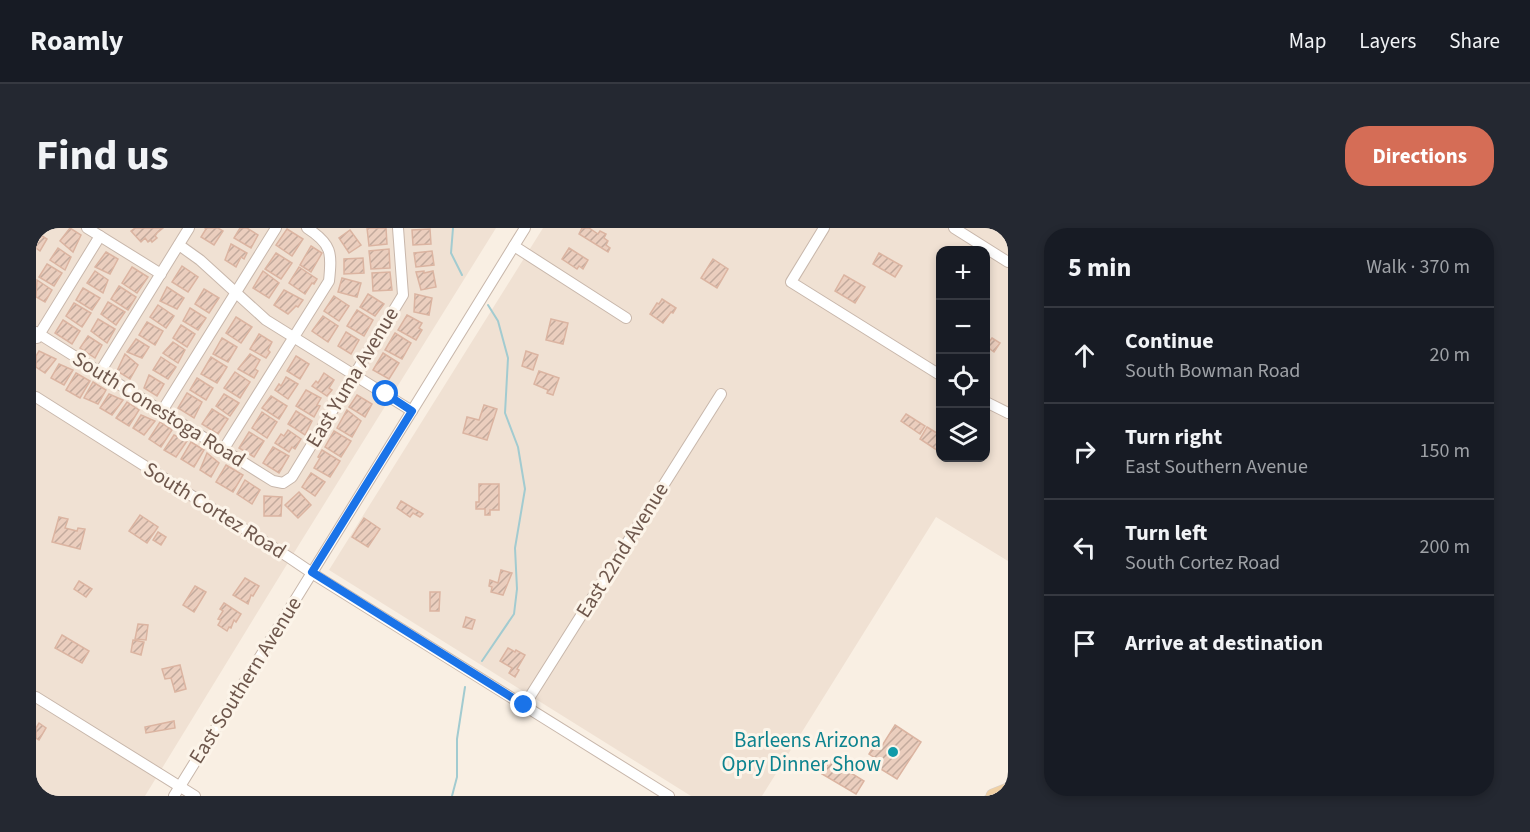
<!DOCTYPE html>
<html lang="en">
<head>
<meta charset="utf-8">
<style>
	:root { --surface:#171b24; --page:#242831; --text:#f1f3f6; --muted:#9ea1a6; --line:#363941; --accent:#d56d56 }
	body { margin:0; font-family:"Source Sans 3",sans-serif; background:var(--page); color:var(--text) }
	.controls { position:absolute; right:18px; top:18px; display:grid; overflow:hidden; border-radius:12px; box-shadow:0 3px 9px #0003 }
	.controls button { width:54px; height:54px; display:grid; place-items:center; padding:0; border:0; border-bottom:2px solid var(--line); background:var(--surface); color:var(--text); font:30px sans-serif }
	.stop { position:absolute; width:18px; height:18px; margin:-14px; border:4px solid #1a73e8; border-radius:50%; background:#fff }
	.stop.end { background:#1a73e8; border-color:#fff; box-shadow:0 2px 6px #0008 }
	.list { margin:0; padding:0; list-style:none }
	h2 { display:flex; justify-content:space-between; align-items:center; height:78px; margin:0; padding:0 24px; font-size:26px }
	h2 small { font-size:20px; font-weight:400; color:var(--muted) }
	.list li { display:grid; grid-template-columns:39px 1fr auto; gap:18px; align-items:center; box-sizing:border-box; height:96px; padding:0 24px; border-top:2px solid var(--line) }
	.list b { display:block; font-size:22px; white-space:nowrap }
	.list p { margin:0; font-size:20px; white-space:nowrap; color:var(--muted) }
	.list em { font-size:20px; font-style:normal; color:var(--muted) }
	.icon { flex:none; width:33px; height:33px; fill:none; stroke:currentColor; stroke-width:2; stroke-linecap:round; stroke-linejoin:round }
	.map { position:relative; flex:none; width:972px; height:568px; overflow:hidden; border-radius:24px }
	header { display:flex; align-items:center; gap:36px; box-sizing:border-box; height:84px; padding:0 30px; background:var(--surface); border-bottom:2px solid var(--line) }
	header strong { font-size:28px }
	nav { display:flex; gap:33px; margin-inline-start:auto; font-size:21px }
	.intro { display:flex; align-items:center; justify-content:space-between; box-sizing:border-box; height:144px; padding:0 36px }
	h1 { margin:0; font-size:42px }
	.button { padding:15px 27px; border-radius:24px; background:var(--accent); color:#fff; font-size:21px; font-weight:700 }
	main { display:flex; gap:36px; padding:0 36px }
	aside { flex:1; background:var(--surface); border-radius:24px; box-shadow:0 3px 9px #0003 }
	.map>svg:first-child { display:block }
	.residential { fill:#f0e1d3; fill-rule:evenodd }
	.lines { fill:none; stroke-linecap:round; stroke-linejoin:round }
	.stream { stroke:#a2cbd0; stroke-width:2 }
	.building { fill:url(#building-hatch); stroke:#dbb4a1; stroke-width:1.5 }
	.minor-casing { stroke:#c8b7ab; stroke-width:12 }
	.major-casing { stroke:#d6d0cd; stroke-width:15 }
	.minor { stroke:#fff; stroke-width:10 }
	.major { stroke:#f0d0a3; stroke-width:14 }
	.route { stroke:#1a73e8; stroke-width:8 }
	.culture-dot { fill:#0f9aa8; stroke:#fcf4e9; stroke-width:2 }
	.labels { text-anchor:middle; stroke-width:6; stroke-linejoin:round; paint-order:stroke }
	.street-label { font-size:21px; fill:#6e574c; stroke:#fcf4e9 }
	.culture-label { font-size:21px; fill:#0d838f; stroke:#fcf4e9; text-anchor:end }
</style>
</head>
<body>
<header>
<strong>Roamly</strong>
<nav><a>Map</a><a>Layers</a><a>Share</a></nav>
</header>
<div class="intro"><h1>Find us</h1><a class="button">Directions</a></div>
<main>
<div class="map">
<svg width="972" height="568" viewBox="0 0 972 568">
	<defs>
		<pattern id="building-hatch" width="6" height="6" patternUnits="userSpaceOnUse" patternTransform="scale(1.5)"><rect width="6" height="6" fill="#ebcebe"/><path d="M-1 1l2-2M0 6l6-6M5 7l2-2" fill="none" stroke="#c3aa9d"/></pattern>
	</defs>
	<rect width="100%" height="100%" fill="#f9efe3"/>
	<g class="residential">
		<polygon points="0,0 460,0 264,315 109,568 0,568"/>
		<path d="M507 0H972V333L900 289 726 568H655L293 342ZM904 22H950V230H904Z"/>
	</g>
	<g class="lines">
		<g class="stream">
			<polyline points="417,0 415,25 426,47"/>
			<polyline points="446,433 478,386 481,361 479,320 489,261 482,219 469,185 472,130 462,93 452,77"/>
			<polyline points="416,568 421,549 421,511 429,459"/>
		</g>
	</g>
	<g class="building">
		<polygon points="34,0 45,7 37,24 24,13"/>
		<polygon points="99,0 127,0 121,5 119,8 121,10 116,14 115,12 112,14 109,10 105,14 95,3"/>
		<polygon points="169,0 182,0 187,3 178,17 165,9 170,1"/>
		<polygon points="204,0 211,0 222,7 215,20 198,10"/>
		<polygon points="331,0 350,0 351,16 333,18"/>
		<polygon points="546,0 553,0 562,6 564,3 570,6 568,10 572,13 570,17 574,20 572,24 543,6"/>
		<polygon points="251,1 267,11 256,28 240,17"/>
		<polygon points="394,1 395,16 377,17 376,2"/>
		<polygon points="314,2 325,17 313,25 303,10"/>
		<polygon points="0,4 11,11 4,23 0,20"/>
		<polygon points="195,16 211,25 208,31 205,29 200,39 189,32"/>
		<polygon points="275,18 286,25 275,44 264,37"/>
		<polygon points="22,20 35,29 29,42 14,32"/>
		<polygon points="533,20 552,32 547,41 543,38 541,41 526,31"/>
		<polygon points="353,21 354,40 335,41 333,23"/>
		<polygon points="396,23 398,37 380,39 378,25"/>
		<polygon points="70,24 82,31 74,46 59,39"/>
		<polygon points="240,25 256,35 245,51 229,41"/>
		<polygon points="843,25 866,38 859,49 837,36"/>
		<polygon points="327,30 328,45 308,46 308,31"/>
		<polygon points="677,31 692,41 681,60 665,50"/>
		<polygon points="11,36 26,45 18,58 3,49"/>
		<polygon points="146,38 162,49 152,64 136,54"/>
		<polygon points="96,39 112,49 101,65 86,55"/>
		<polygon points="263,39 281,51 278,56 276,55 269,66 253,55"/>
		<polygon points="59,43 72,52 67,65 51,55"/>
		<polygon points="227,43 243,55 233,70 217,60"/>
		<polygon points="388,43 388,45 397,43 400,59 385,62 380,44"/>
		<polygon points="354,44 356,62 337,63 336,45"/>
		<polygon points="808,47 829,59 819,75 799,63"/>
		<polygon points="306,50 325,55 321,69 302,64"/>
		<polygon points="1,52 16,62 9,74 0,69"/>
		<polygon points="83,58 100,69 92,82 75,71"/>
		<polygon points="131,59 148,70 141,81 124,73"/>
		<polygon points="47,60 64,70 56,82 40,72"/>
		<polygon points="168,61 183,70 173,85 159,76"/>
		<polygon points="248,62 267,72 262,79 260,78 252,86 238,77"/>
		<polygon points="332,66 348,76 339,88 324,79"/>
		<polygon points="379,66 396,70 393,87 378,84"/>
		<polygon points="298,68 313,78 303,93 288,83"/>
		<polygon points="626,71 640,80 637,85 635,84 627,95 614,86 621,75 623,76"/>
		<polygon points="72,74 89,84 80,97 65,86"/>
		<polygon points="38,75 55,85 46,99 30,88"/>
		<polygon points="122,77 138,88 130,100 114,89"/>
		<polygon points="154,80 170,90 162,102 147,93"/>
		<polygon points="321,82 337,92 328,108 311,98"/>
		<polygon points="371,87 386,95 383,100 386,102 380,112 362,102"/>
		<polygon points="287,88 302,98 292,114 276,103"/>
		<polygon points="200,89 216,99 205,115 190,105"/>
		<polygon points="62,91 79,101 71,115 55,103"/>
		<polygon points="515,91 532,95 527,116 510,112"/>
		<polygon points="27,92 44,103 36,116 19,105"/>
		<polygon points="111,94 127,103 119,117 103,107"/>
		<polygon points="145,97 159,106 151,119 137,110"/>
		<polygon points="310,104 323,112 315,126 302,118"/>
		<polygon points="359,105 375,115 366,131 349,122"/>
		<polygon points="223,106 236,114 232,122 234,124 230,130 214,121"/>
		<polygon points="52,108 66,117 59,130 44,120"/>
		<polygon points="186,110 201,119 192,134 177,126"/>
		<polygon points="956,110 964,115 958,124 950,118"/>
		<polygon points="100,111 113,119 106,130 91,124"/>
		<polygon points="137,114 149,122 142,135 127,125"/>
		<polygon points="3,123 20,131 9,145 0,139 0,128"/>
		<polygon points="490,123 502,127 497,142 486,138"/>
		<polygon points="347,125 363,135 353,151 337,142"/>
		<polygon points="89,126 102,137 94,151 81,143"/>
		<polygon points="214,126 224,132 219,141 222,143 218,150 202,141"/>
		<polygon points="260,128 273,136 264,151 251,143"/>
		<polygon points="125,129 140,139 132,151 117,142"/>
		<polygon points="175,129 191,139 181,155 165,146"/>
		<polygon points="23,136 37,142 28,157 15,150"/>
		<polygon points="503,143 523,150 517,167 511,165 512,162 498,156"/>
		<polygon points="199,144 214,154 204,170 188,160"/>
		<polygon points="40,145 54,153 44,170 30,162"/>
		<polygon points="288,145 298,152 293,160 296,162 291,168 276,158 280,153 282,155"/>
		<polygon points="113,147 128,156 121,168 108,160"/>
		<polygon points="250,149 262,156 252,171 239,162 243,156 245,158"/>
		<polygon points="161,150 177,160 170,172 154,162"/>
		<polygon points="57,154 70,162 62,176 48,170"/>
		<polygon points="270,162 285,170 281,177 284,178 278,189 260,178"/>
		<polygon points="151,165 166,174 158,190 142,180"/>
		<polygon points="73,166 87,172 76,187 64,180"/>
		<polygon points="188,166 203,175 194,188 180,178"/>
		<polygon points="321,167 336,176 329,189 313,179"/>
		<polygon points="235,168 251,178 243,191 226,180"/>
		<polygon points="91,174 103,182 93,198 80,190"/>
		<polygon points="448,177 461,181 451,212 427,205 431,189 443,192"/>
		<polygon points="176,181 192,191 182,206 166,196"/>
		<polygon points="311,182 325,193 316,209 301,200"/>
		<polygon points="260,183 276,193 269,207 252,196"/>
		<polygon points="226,184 241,194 231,210 216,200"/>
		<polygon points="870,186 889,198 884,206 865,193"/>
		<polygon points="105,187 119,193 108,207 97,200"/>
		<polygon points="124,194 136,202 125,219 113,211"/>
		<polygon points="891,199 904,207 904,224 884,211"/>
		<polygon points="252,202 265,211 259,221 256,219 253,224 239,215 245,206 248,208"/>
		<polygon points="298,203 315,213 305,229 289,219"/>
		<polygon points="213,204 228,213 218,229 203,220"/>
		<polygon points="138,207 151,213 140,229 128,222"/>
		<polygon points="155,214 168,222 158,239 145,231"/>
		<polygon points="237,219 253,228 243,245 227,235"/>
		<polygon points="286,222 304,233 294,249 278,240 284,230 282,229"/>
		<polygon points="171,225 183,235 175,249 164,242"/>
		<polygon points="190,237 207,247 197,264 180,254"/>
		<polygon points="275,245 289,254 279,268 266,259"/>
		<polygon points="209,252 224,262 216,276 201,266"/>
		<polygon points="443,256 463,256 463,282 454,282 454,287 449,287 449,281 440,281 440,274 443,274"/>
		<polygon points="263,264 275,277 262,290 249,277"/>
		<polygon points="228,268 246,269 245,288 228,288"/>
		<polygon points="365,273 387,286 384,289 377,285 374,289 361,280"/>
		<polygon points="104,287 122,299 111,315 93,303"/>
		<polygon points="23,289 32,291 29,300 41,303 42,300 49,301 44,321 16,314"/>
		<polygon points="328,290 344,301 332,319 316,309"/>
		<polygon points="122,304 130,309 125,317 117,312"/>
		<polygon points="465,342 476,345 467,367 455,364 456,359 453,358 454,352 462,355"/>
		<polygon points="209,350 223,358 217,368 215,367 212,376 197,367"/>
		<polygon points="43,353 56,361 50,369 38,361"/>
		<polygon points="159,358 170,364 158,384 147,377"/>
		<polygon points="394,364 404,364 403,383 394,383"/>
		<polygon points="188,375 205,386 200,394 198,392 195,400 193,399 191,403 182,397 185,392 182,391 187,383 184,381"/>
		<polygon points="430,389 439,392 436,401 427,399"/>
		<polygon points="102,396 112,397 110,412 99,411"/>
		<polygon points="26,407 53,423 46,435 19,420"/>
		<polygon points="97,412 108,414 105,427 95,424"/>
		<polygon points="472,420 479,424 480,422 489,427 481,441 483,442 479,449 473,445 476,440 464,433"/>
		<polygon points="144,437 150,461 139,464 135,450 129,451 126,441"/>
		<polygon points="138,493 139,500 110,505 109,499"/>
		<polygon points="3,495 10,500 3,512 0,510 0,500"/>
		<polygon points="859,497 885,514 861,551 835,535 839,530 833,526 838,518 844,521"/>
		<polygon points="794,532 828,553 820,566 786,546"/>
	</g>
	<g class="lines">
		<defs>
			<g id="minor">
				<polyline points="51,0 125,46"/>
				<polyline points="788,0 755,54 904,147"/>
				<polyline points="918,0 972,34"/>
				<polyline points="143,17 164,32 230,92 376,183"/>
				<polyline points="478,18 590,90"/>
				<polyline points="0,104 237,253 247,255 256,249 367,67 362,0"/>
				<polyline points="1,110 64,8"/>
				<polyline points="64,144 153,0"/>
				<polyline points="0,169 254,330 282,349 633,568"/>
				<polyline points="950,174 972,185"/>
				<polyline points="126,183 240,0"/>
				<path d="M187 222 293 53C296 25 296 16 271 0"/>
				<polyline points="0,469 159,568"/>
				<polyline points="488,478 685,166"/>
				<polyline points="138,568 489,0"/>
			</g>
			<polyline id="major" points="957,568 972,562"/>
		</defs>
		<use href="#minor" class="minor-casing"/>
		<use href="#major" class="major-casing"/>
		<use href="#minor" class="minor"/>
		<use href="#major" class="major"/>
	</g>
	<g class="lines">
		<polyline class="route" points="350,166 376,183 276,344 488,477"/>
	</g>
	<circle class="culture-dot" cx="857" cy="524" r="6"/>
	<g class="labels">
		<g class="street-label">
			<text transform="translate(316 149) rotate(-59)" y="7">East Yuma Avenue</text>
			<text transform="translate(123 181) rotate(32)" y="7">South Conestoga Road</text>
			<text transform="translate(179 282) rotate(32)" y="7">South Cortez Road</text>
			<text transform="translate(586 322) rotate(-58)" y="7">East 22nd Avenue</text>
			<text transform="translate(209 452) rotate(-58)" y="7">East Southern Avenue</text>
		</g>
		<g class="culture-label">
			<text x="845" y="519">Barleens Arizona<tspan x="845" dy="24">Opry Dinner Show</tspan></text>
		</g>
	</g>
</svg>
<div class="controls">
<button>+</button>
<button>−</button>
<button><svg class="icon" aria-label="locate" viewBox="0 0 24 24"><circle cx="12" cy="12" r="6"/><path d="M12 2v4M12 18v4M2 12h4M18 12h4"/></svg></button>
<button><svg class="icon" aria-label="layers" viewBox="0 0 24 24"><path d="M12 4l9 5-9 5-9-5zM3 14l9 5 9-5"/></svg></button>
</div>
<div class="stop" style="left:350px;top:166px"></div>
<div class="stop end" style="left:488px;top:477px"></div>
</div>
<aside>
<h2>5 min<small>Walk · 370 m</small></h2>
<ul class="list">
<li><svg class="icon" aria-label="ahead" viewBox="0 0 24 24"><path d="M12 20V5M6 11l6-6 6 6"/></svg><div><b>Continue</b><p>South Bowman Road</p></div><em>20 m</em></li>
<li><svg class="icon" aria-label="right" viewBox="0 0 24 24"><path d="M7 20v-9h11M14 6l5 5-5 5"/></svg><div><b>Turn right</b><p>East Southern Avenue</p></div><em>150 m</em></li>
<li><svg class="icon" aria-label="left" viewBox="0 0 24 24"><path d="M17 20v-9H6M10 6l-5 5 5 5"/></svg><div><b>Turn left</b><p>South Cortez Road</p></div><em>200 m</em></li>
<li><svg class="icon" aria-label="arrive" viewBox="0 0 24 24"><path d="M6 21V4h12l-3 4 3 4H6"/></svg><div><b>Arrive at destination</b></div></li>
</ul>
</aside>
</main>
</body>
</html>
